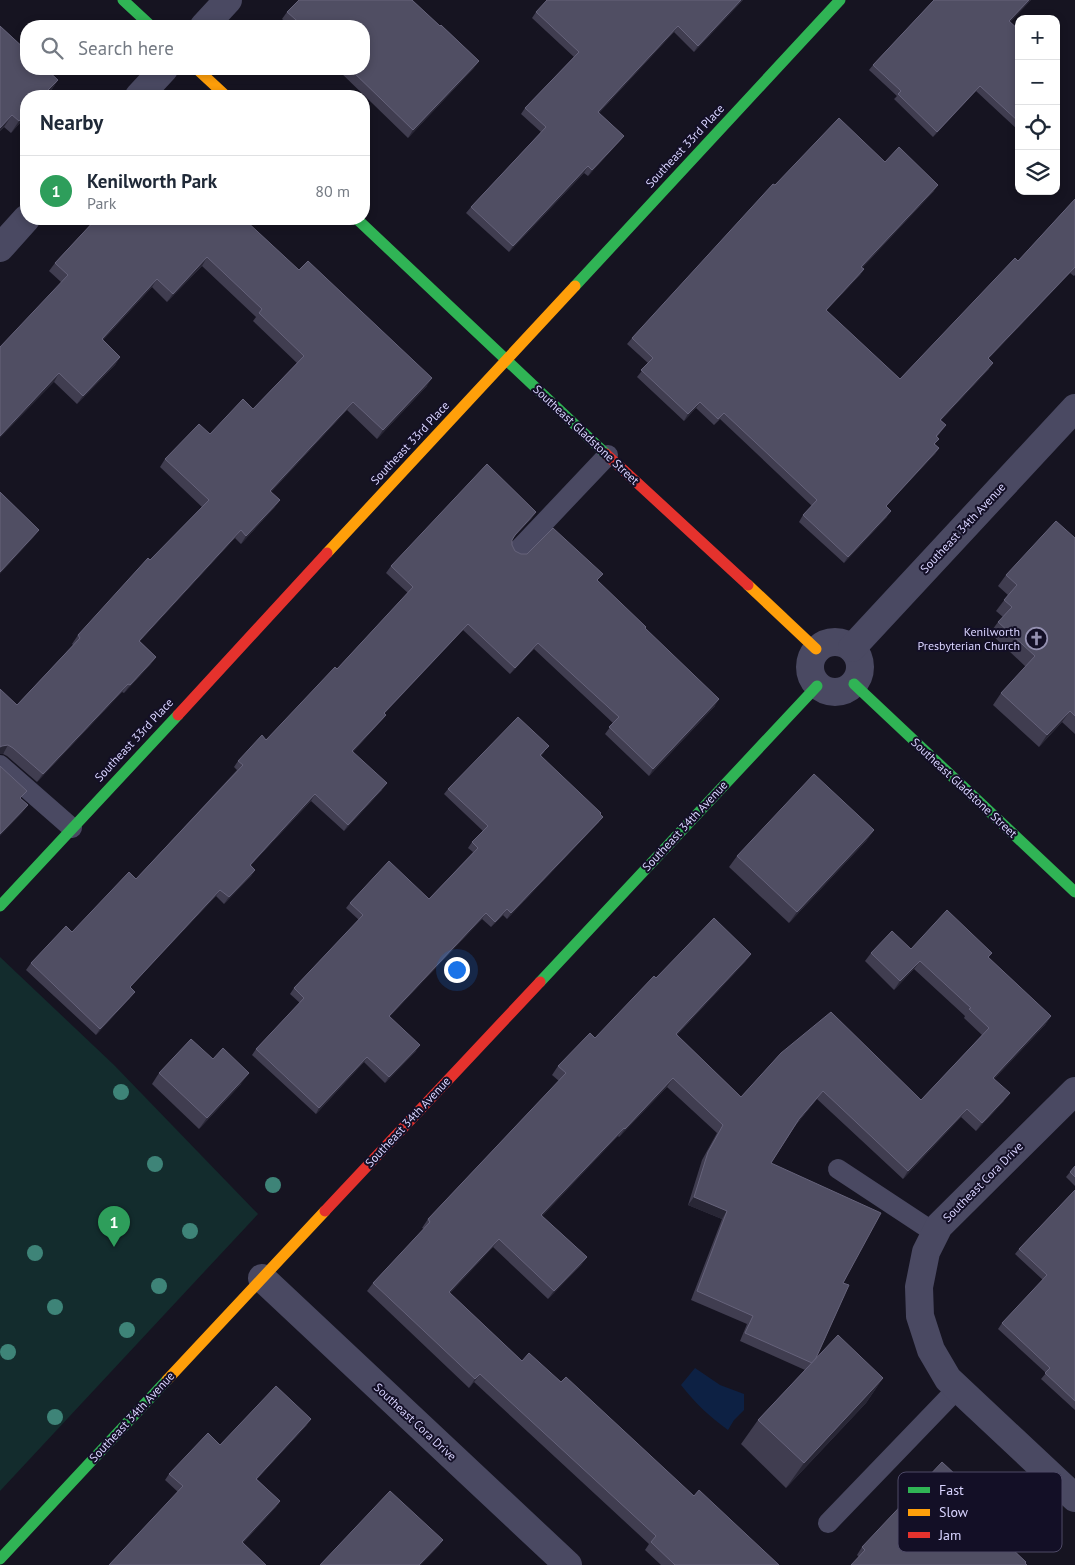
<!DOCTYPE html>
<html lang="en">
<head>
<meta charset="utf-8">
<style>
	:root { --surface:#fff; --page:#f2f2f3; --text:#1f2937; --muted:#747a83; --line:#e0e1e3; --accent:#0b8043 }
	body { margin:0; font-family:"PT Sans",sans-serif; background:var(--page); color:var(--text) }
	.controls { position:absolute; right:15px; top:15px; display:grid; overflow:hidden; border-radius:10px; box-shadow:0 2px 8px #0003 }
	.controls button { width:45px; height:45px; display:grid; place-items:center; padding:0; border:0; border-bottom:1px solid var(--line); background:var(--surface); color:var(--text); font:25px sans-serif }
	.you { position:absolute; left:456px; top:969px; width:18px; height:18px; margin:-12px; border:4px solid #fff; border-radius:50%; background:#1a73e8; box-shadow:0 0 0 8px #1a73e833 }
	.badge { display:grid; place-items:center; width:32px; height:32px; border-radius:50%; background:var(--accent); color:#fff; font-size:16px; font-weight:700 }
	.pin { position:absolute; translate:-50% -41px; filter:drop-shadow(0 1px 2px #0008) }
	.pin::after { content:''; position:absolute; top:26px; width:18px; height:15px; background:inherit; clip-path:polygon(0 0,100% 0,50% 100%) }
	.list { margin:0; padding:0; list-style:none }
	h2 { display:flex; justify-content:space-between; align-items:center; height:65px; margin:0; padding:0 20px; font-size:21px }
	h2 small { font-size:16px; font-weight:400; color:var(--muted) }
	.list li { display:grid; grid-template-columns:32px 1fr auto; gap:15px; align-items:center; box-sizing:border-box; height:70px; padding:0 20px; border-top:1px solid var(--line) }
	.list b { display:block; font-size:19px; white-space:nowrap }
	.list p { margin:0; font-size:16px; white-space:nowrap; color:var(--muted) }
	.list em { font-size:16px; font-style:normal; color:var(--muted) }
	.icon { flex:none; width:28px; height:28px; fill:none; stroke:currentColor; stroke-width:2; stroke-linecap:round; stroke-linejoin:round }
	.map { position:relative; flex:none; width:1075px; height:1565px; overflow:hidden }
	.search { position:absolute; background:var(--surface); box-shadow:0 2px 8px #0003; left:20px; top:20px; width:350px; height:55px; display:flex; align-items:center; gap:12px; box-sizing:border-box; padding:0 18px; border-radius:20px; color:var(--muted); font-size:19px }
	.panel { position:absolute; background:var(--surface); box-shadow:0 2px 8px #0003; left:20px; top:90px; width:350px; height:135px; border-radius:20px }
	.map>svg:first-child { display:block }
	.green { fill:#132c2d }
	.water { fill:#0d2144 }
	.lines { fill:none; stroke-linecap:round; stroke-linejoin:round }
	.lane { stroke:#4a4962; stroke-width:20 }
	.street { stroke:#4a4962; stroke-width:28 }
	.fast { stroke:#30b455; stroke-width:11 }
	.slow { stroke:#ff9f0a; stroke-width:11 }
	.jam { stroke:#e5322d; stroke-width:11 }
	.tree { fill:#3e8478 }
	.wall { fill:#403d50 }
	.shaded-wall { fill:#282635 }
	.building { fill:#504e63; stroke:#66637b }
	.labels { text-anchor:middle; stroke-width:4; stroke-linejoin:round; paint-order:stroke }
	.street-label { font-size:12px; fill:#d9d4ff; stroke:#130f26 }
	.poi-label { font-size:12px; fill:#d9d4ff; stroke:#130f26; text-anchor:end }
	.key { fill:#130f26; stroke:#4e4a67; stroke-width:1 }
	.key-label { font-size:14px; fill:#d9d4ff }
</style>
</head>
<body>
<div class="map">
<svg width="1075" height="1565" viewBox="0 0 1075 1565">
	<rect width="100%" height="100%" fill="#161421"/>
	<polygon class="green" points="0,957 114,1065 258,1214 0,1491"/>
	<path class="water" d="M695 1368 720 1385 744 1394V1410L734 1420 728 1430C710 1417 695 1403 681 1385Z"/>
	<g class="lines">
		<g class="lane">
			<polyline points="519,549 608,455"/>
			<polyline points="0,765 72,828"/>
			<polyline points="838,1169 935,1233"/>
			<polyline points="828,1523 958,1388"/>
		</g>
		<g class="street">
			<polyline points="204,26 228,0"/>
			<polyline points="139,96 164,69"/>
			<polyline points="0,248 26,219"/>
			<circle cx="835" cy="667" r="25"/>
			<polyline points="852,648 1075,408"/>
			<polyline points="1075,1091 939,1226 926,1252 919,1287 920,1316 931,1350 948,1379 1075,1498"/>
			<polyline points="262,1278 568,1565"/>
		</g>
		<g class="fast">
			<polyline points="123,0 151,26"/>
			<polyline points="357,219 606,454"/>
			<polyline points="575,286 840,0"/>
			<polyline points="854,684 1075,892"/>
			<polyline points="0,906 178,715"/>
			<polyline points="540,982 817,686"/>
			<polyline points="0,1559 167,1380"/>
		</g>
		<g class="slow">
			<polyline points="197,69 226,96"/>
			<polyline points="327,553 575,286"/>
			<polyline points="748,585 816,649"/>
			<polyline points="167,1380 325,1211"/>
		</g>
		<g class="jam">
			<polyline points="606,454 748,585"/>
			<polyline points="178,715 327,553"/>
			<polyline points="325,1211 540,982"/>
		</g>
	</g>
	<g class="tree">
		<circle cx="121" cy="1092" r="8"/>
		<circle cx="155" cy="1164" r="8"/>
		<circle cx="273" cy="1185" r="8"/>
		<circle cx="190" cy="1231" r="8"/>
		<circle cx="35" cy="1253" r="8"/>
		<circle cx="159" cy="1286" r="8"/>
		<circle cx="55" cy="1307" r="8"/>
		<circle cx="127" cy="1330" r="8"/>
		<circle cx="8" cy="1352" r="8"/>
		<circle cx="55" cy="1417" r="8"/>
	</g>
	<g class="wall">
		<polygon points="299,0 412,0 440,26 441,25 479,61 473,69 408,138 337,69 364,69 364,26 290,26 282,19 287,12"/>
		<polygon points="743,0 694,52 674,32 599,113 624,136 619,142 588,176 584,173 509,252 466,213 471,207 541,132 521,114 525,108 574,57 532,18 536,12"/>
		<polygon points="934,0 1031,0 1010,22 1019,50 1015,53 1019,56 1019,131 976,91 933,137 894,99 897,96 869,70 873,65"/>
		<polygon points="0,26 58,80 50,92 45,96 26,96 26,116 11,133 4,127 0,131"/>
		<polygon points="885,162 934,191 862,268 864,269 860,275 826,311 900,379 1018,261 1075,199 1075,275 1074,276 1070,273 989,358 989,369 941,420 946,425 937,437 935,444 939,448 935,454 886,506 887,517 844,563 799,522 803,515 812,506 720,419 714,425 696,408 684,421 637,377 648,363 627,344 632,338 775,185"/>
		<polygon points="96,219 299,270 427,386 377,439 347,410 271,492 280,500 274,508 241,544 235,538 140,641 156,657 150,665 124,693 122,692 37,782 7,756 3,754 17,705 73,645 72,644 78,635 202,507 160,467 165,459 253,409 297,363 253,321 256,317 202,266 167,302 152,287 103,340 120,357 115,365 77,404 54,382 61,282 49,271 55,263"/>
		<polygon points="532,518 513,538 512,540 512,545 515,551 521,554 598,581 645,628 715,706 649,776 605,734 613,723 534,649 510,674 463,630 384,714 386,715 381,721 353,752 382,790 344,831 311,801 251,865 255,870 251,876 224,904 216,896 130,987 130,998 96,1035 26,970 31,963 72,932 136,879 237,770 234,767 238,761 266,740 337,669 408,593 386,573 391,566"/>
		<polygon points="1075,538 1075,734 1062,722 1039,747 993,705 1001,693 1026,667 990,633 998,622 1003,617 996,611 1008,595 998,586 1006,575"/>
		<polygon points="545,751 541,756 600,814 599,822 507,919 503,915 491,927 482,919 389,1017 416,1051 385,1083 364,1062 316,1114 252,1055 256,1049 300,1003 290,994 294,988 359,920 346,908 350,903 429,899 473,852 468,848 472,842 483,831 444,794 448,789"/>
		<polygon points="874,830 866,841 789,923 729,867 737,856"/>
		<polygon points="911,949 992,953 988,958 1051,1016 1045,1025 994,1079 1004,1101 976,1131 961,1117 903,1179 817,1099 795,1126 771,1163 843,1283 816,1358 883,1378 866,1403 786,1488 741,1444 758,1420 805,1370 740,1341 747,1324 691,1300 722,1219 688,1205 702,1160 717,1133 667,1087 619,1137 618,1136 542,1216 587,1257 581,1265 548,1299 493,1247 450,1293 522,1361 561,1382 694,1496 779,1565 661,1565 645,1550 649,1544 474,1382 469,1388 367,1291 373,1283 424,1229 422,1228 428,1219 559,1081 552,1075 558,1066 595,1038 656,978 751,954 745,962 677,1035 741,1097 781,1053 921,1100 982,1035 964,1018 965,1016 914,969 894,990 865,961 871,953"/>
		<polygon points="213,1059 241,1084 199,1129 152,1084 159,1073"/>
		<polygon points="1075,1166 1075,1186 1066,1177"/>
		<polygon points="1075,1190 1075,1410 1041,1379 1046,1373 998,1329 1002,1323 1043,1280 1015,1254 1019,1249"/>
		<polygon points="307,1425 257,1479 280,1501 276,1507 243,1543 178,1492 165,1480 169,1474 220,1445"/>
		<polygon points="982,1514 978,1517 1025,1563 859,1557 857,1555 862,1547"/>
	</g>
	<g class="shaded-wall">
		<polygon points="741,0 743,0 694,52 698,46"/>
		<polygon points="1029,0 1031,0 1006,27 1009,21"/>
		<polygon points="678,26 674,32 594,118 598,112"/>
		<polygon points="479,61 473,69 408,138 413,130"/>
		<polygon points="58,80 50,92 45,96 42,96"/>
		<polygon points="980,86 976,91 933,137 937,132"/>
		<polygon points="26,113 26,116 11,133 19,121"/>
		<polygon points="12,115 4,127 0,131 0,128"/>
		<polygon points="624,136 619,142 588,176 592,170"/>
		<polygon points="588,166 584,173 509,252 513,246"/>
		<polygon points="938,185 934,191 857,273 861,267"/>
		<polygon points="207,257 202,266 167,302 173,294"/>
		<polygon points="1075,266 1070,273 984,364 988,358"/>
		<polygon points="864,269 860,275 821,316 826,310"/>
		<polygon points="157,279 152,287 96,347 102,339"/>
		<polygon points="120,357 115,365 77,404 83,396"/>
		<polygon points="993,363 989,369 936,426 940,420"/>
		<polygon points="59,373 54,382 0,438 0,436"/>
		<polygon points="432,378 427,386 377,439 383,430"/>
		<polygon points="353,402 347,410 264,499 270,491"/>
		<polygon points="700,402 696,408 684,421 688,414"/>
		<polygon points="939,448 935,454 881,512 886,506"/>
		<polygon points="280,500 274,508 241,544 246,536"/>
		<polygon points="891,511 887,517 844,563 848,557"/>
		<polygon points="536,512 532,518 510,541 515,535"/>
		<polygon points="39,530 33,538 0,574 0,572"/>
		<polygon points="241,530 235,538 133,649 139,641"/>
		<polygon points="468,624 463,630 379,719 384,713"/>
		<polygon points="538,643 534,649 510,674 515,668"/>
		<polygon points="156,657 150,665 124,693 130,685"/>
		<polygon points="128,684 122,692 37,782 43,774"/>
		<polygon points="719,699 715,706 649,776 653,769"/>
		<polygon points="1070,711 1062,722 1039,747 1047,735"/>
		<polygon points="386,715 381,721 348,757 352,751"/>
		<polygon points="8,745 3,754 0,754 0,747 2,746"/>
		<polygon points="387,783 382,790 344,831 348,825"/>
		<polygon points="315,794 311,801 245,871 250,865"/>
		<polygon points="28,805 22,813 0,836 0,834"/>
		<polygon points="603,817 599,822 507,919 511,913"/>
		<polygon points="874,830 866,841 789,923 797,912"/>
		<polygon points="255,870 251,876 224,904 229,897"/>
		<polygon points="220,890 216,896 125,993 130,987"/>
		<polygon points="507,909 503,915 491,927 495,922"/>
		<polygon points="486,913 482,919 385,1022 389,1016"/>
		<polygon points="751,954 745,962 670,1042 676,1034"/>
		<polygon points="920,961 914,969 894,990 900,981"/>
		<polygon points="135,992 130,998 96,1035 100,1029"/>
		<polygon points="1051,1016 1045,1025 988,1086 993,1078"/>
		<polygon points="420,1045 416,1051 385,1083 389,1077"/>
		<polygon points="367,1057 364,1062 316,1114 319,1108"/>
		<polygon points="249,1073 241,1084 199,1129 207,1118"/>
		<polygon points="673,1078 667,1087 619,1137 625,1129"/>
		<polygon points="823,1091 817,1099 793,1128 799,1119"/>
		<polygon points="1010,1093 1004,1101 976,1131 982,1123"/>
		<polygon points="967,1109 961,1117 903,1179 908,1171"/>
		<polygon points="624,1128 618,1136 536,1223 541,1215"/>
		<polygon points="694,1197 727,1211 722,1219 688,1205"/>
		<polygon points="499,1239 493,1247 444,1300 449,1292"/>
		<polygon points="587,1257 581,1265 548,1299 554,1291"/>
		<polygon points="480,1374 474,1382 469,1388 475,1379"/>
		<polygon points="883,1378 866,1403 786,1488 804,1463"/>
		<polygon points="311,1419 307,1425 252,1485 256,1479"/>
		<polygon points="280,1501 276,1507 238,1548 242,1542"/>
		<polygon points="988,1505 982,1514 972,1524 977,1516"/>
		<polygon points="443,1540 439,1546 421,1565 419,1565"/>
	</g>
	<g class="building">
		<polygon points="299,0 412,0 440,26 441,25 479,61 413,130 350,69 364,69 364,26 303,26 287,12"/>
		<polygon points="547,0 741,0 698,46 678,26 598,112 624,136 592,170 588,166 513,246 471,207 546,127 525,108 579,52 536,12"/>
		<polygon points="934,0 1029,0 1009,21 1019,30 1019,48 1015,52 1019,56 1019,122 980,86 937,132 898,94 901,91 873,65"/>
		<polygon points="0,26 26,50 26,69 46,69 58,80 42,96 26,96 26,113 19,121 12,115 0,128"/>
		<polygon points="839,118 885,162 899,147 938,185 861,267 864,269 826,310 900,379 1015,258 1018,261 1075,199 1075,267 988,358 993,363 940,420 946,425 936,436 939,439 934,444 939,448 886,506 891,511 848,557 803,515 817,500 724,413 718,419 700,402 688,414 641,370 653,358 632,338 773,184 775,185"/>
		<polygon points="96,219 244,219 299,270 308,261 432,378 383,430 353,402 270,491 280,500 246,536 241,530 139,641 156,657 130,685 128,684 43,774 13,748 8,745 2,746 0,747 0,689 17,705 80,638 78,635 148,558 150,560 209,500 165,459 199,424 210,434 243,399 253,409 304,356 259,313 262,309 207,257 173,294 157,279 102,339 120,357 83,396 59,373 0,436 0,347 68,275 55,263"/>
		<polygon points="487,464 536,512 515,535 512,540 512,545 515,551 521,554 527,554 553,528 603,574 597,580 646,627 645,628 719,699 653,769 609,727 619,717 538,643 515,668 468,624 384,713 386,715 352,751 387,783 348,825 315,794 250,865 255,870 229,897 220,890 130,987 135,992 100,1029 31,963 66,926 72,932 129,872 136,879 243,765 238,761 262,735 266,740 335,667 337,669 413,587 391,566"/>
		<polygon points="0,492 39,530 0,572"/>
		<polygon points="1056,521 1075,538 1075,716 1070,711 1047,735 1001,693 1035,656 998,622 1012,607 1004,600 1017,585 1006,575"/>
		<polygon points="518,717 549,746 540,755 601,813 600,814 603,817 511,913 507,909 495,922 486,913 389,1016 420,1045 389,1077 367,1057 319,1108 256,1049 304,998 294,988 363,915 350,903 389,861 429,899 478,848 472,842 488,826 448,789"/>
		<polygon points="0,766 27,791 20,798 28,805 0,834"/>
		<polygon points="814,774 874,830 797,912 737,856"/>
		<polygon points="947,910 992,953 988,957 1051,1016 993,1078 1010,1093 982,1123 967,1109 908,1171 823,1091 799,1119 771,1163 881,1213 843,1283 849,1285 816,1358 812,1363 745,1333 753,1316 697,1291 727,1211 694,1197 708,1152 723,1125 673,1078 625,1129 624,1128 541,1215 587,1257 554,1291 499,1239 449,1292 522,1361 529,1353 561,1382 566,1377 694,1496 699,1490 779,1565 675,1565 651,1542 656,1536 480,1374 475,1379 373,1283 430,1222 428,1219 566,1073 558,1066 590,1033 595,1038 654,976 656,978 714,918 751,954 676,1034 741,1097 781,1053 831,1012 921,1100 989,1028 969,1009 971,1008 920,961 900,981 871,953 892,931 911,949"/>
		<polygon points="191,1039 213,1059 223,1048 249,1073 207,1118 159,1073"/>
		<polygon points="1075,1166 1075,1177 1070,1172"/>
		<polygon points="1075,1190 1075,1401 1045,1373 1050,1368 1002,1323 1047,1275 1019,1249"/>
		<polygon points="838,1335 883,1378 804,1463 758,1420"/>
		<polygon points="276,1386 311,1419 256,1479 280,1501 242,1542 266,1565 109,1565 183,1486 169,1474 208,1433 220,1445"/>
		<polygon points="942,1462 988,1505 977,1516 1026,1562 1025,1563 1027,1565 851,1565 865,1550 862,1547"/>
		<polygon points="390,1491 443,1540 419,1565 320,1565"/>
	</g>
	<defs>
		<symbol id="church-ring" viewBox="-11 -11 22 22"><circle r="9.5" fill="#130f26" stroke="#9591b1" stroke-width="1.5"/><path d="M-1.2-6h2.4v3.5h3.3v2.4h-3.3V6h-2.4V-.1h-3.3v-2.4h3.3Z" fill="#9591b1"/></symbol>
	</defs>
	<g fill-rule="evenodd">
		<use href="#church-ring" x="1024" y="626" width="25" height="25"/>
	</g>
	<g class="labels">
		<g class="street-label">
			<text transform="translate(685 146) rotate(-47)" y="4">Southeast 33rd Place</text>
			<text transform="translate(586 435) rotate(43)" y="4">Southeast Gladstone Street</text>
			<text transform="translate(410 443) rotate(-47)" y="4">Southeast 33rd Place</text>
			<text transform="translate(963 528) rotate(-47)" y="4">Southeast 34th Avenue</text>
			<text transform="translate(134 740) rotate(-47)" y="4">Southeast 33rd Place</text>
			<text transform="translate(964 788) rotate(43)" y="4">Southeast Gladstone Street</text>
			<text transform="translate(685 826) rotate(-47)" y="4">Southeast 34th Avenue</text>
			<text transform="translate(408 1122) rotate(-47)" y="4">Southeast 34th Avenue</text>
			<text transform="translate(983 1182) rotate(-45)" y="4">Southeast Cora Drive</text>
			<text transform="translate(132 1417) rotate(-47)" y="4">Southeast 34th Avenue</text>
			<text transform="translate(415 1422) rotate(43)" y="4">Southeast Cora Drive</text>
		</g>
		<g class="poi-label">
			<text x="1020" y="636">Kenilworth<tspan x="1020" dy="14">Presbyterian Church</tspan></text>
		</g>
	</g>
	<rect x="898" y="1472" width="164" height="80" rx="8" class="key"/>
	<rect x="908" y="1487" width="22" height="6" fill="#30b455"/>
	<rect x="908" y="1509" width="22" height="7" fill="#ff9f0a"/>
	<rect x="908" y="1532" width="22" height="6" fill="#e5322d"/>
	<g class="key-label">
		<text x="939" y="1495">Fast</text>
		<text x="939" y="1517">Slow</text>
		<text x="939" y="1540">Jam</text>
	</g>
</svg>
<div class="controls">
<button>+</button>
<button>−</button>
<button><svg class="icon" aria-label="locate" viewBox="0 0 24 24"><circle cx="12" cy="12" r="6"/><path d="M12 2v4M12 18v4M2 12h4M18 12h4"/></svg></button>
<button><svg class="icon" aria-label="layers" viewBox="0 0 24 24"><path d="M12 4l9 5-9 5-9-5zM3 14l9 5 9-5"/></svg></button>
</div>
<div class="you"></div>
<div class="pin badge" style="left:114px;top:1247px;background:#2e9e5b">1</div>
<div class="search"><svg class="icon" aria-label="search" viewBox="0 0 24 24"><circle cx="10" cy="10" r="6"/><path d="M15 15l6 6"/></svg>Search here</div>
<section class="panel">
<h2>Nearby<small></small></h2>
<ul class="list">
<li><span class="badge" style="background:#2e9e5b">1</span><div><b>Kenilworth Park</b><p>Park</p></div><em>80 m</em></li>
</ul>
</section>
</div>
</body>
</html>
